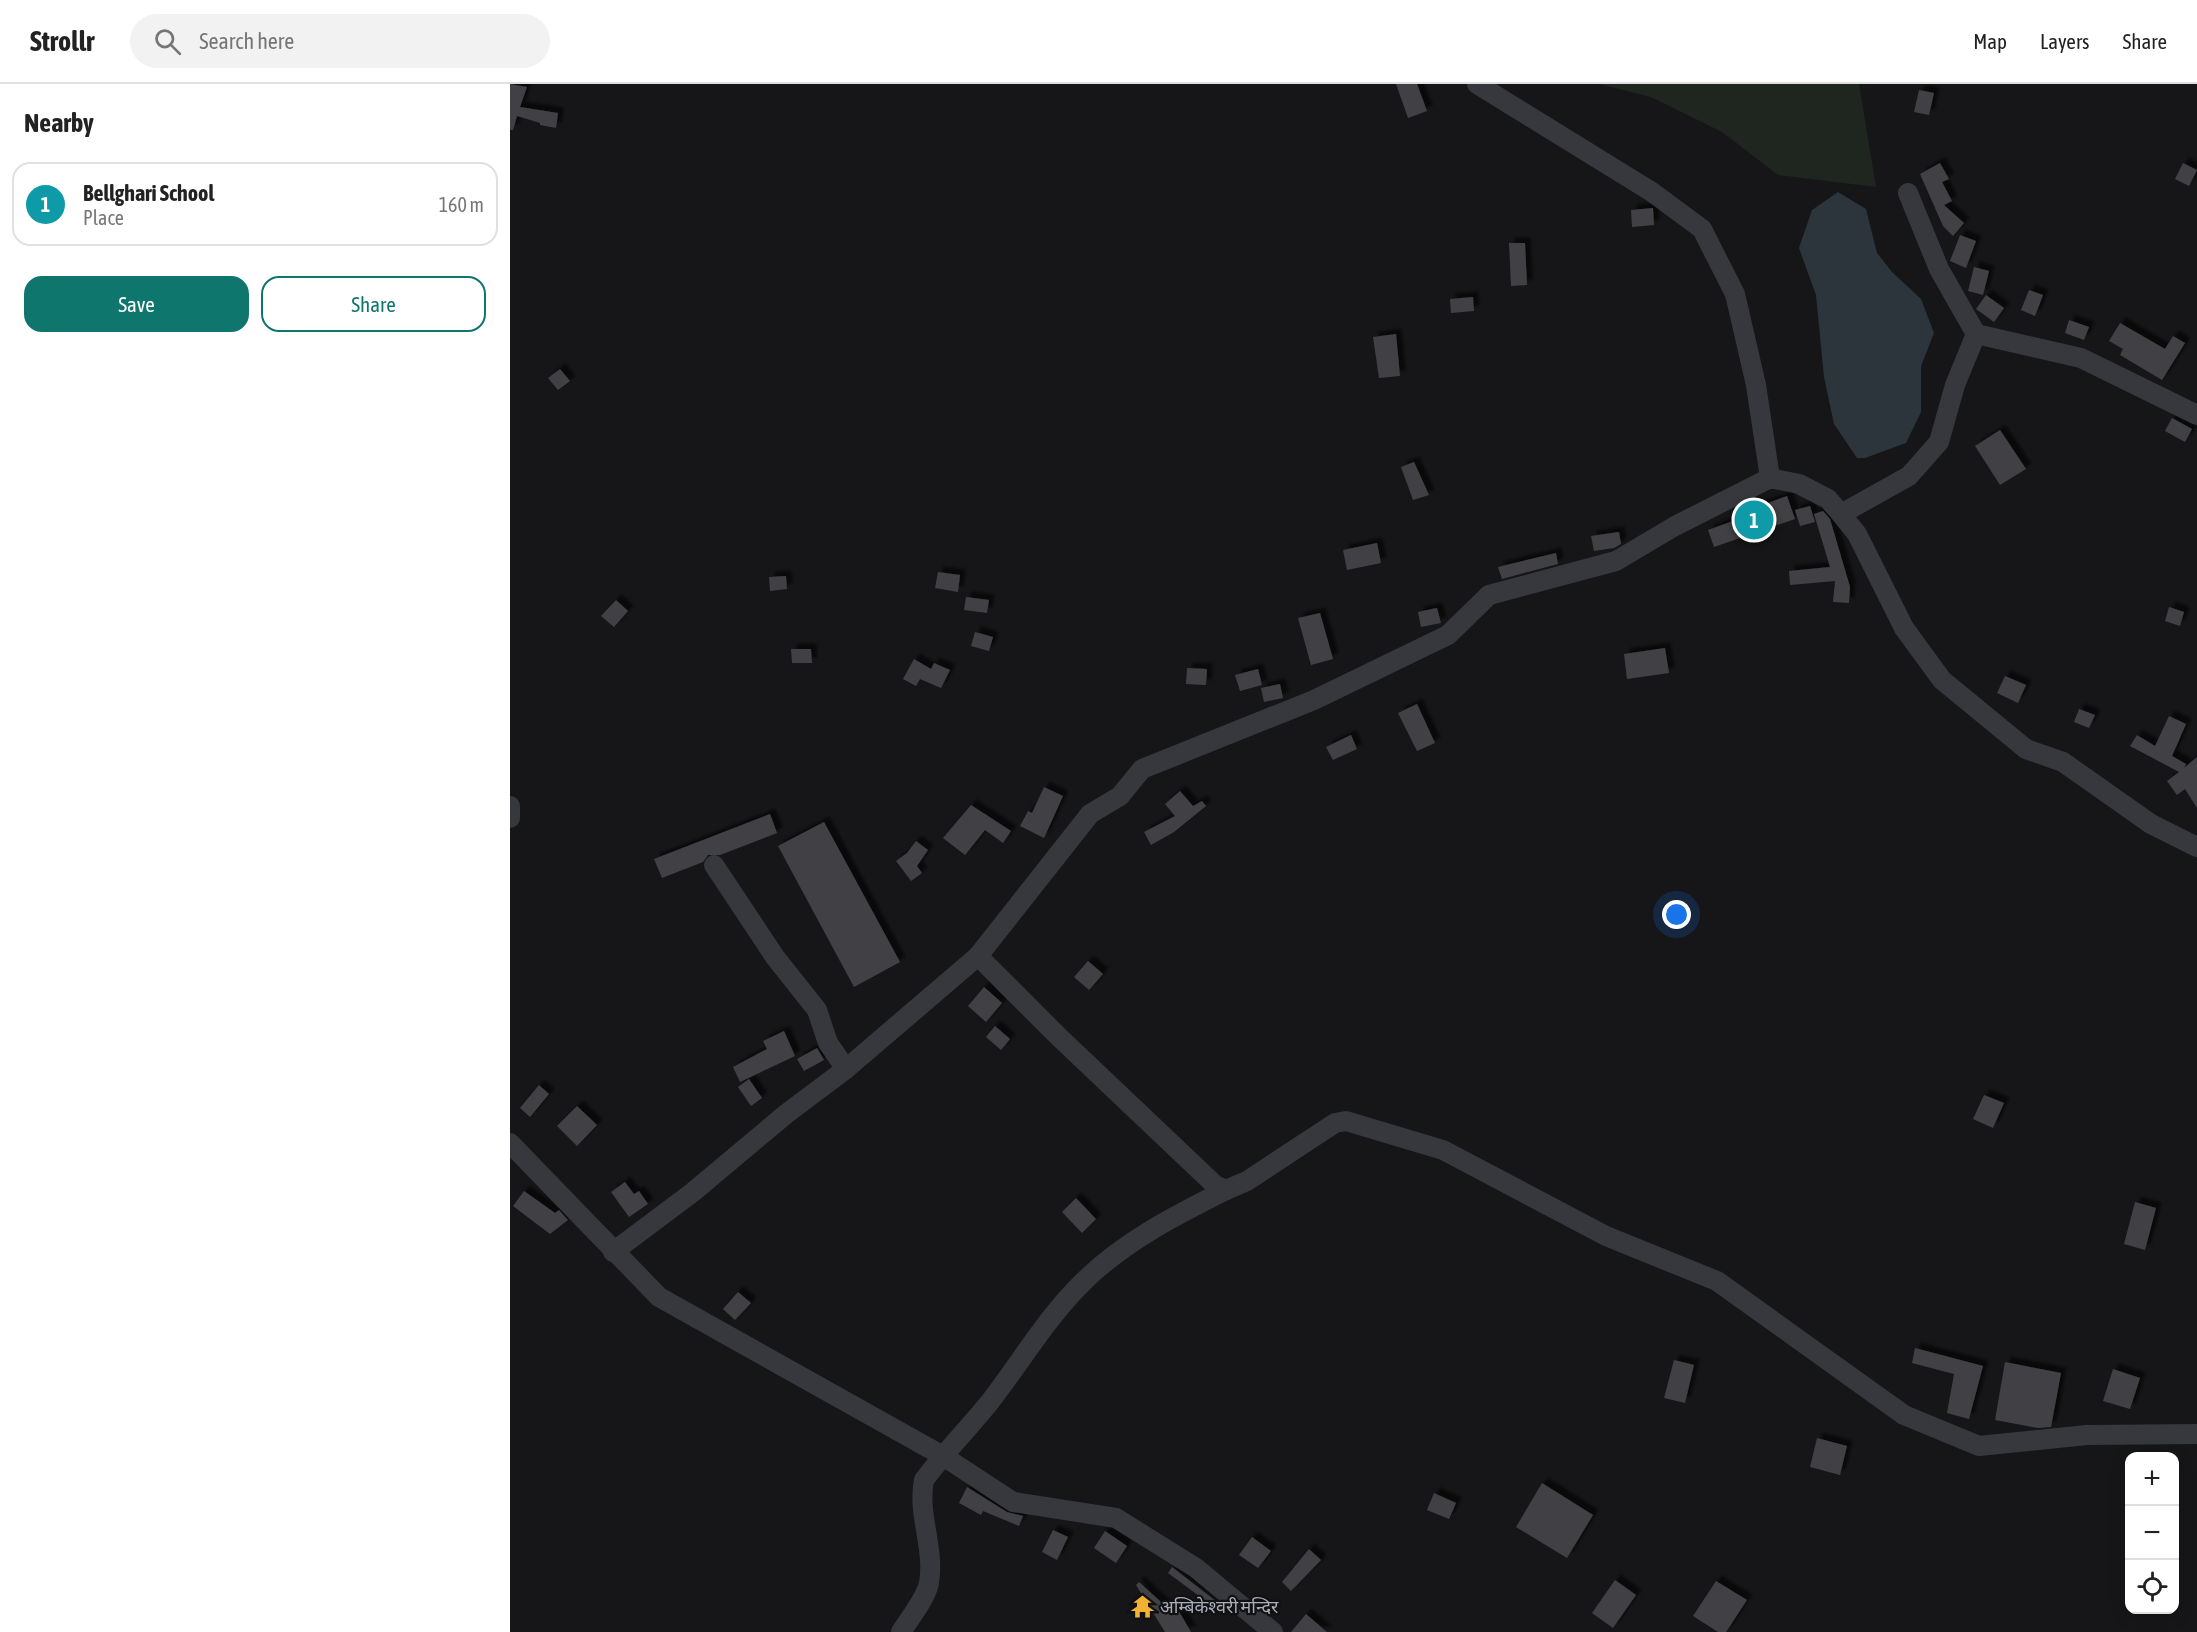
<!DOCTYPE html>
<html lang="en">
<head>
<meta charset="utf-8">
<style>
	:root { --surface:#fff; --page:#f2f2f2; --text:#222; --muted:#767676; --line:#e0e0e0; --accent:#0f766e }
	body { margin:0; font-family:"Asap Condensed","Noto Sans Devanagari",sans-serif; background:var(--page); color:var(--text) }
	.controls { position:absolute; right:18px; bottom:18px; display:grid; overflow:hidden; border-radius:12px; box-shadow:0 3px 15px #0003 }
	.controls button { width:54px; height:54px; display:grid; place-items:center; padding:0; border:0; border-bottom:2px solid var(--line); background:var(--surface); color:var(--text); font:30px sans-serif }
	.you { position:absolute; left:1167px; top:831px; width:21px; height:21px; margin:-15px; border:4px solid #fff; border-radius:50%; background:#1a73e8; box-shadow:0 0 0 9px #1a73e833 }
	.badge { display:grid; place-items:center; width:39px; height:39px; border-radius:50%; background:var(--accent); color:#fff; font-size:20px; font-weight:700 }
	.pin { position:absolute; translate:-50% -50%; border:3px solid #fff; box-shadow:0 2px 6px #0006 }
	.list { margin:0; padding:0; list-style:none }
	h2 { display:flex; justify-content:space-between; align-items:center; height:78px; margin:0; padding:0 24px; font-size:26px }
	h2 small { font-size:20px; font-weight:400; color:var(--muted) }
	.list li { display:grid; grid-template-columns:39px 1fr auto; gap:18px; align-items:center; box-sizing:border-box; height:84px; margin:0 12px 12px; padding:0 12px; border:2px solid var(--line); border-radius:18px }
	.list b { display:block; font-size:22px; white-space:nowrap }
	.list p { margin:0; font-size:20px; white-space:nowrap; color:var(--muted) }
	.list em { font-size:20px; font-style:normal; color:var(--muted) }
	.actions { display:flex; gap:12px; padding:18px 24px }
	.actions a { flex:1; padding:14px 0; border:2px solid var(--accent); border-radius:18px; text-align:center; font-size:21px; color:var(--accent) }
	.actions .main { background:var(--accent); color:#fff }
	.icon { flex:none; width:33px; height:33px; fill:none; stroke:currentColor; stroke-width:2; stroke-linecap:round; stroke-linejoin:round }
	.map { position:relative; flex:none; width:1687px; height:1548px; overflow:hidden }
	header { display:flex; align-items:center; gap:36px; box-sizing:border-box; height:84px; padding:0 30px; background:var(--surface); border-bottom:2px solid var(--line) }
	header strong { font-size:28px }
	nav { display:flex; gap:33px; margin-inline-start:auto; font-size:21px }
	.search { width:420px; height:54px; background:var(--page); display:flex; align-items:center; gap:15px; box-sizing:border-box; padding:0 21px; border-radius:33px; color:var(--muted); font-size:22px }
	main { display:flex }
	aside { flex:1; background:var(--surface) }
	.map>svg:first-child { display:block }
	.green { fill:#1e261f }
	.water { fill:#2c353c }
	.building { fill:#404145; filter:url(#shadow) }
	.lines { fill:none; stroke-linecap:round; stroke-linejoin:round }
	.street { stroke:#37383d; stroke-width:20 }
	.labels { text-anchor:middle; stroke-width:4.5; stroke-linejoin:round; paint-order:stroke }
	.poi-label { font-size:18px; fill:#a8adb8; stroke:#111113; text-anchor:start }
</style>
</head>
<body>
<header>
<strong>Strollr</strong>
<div class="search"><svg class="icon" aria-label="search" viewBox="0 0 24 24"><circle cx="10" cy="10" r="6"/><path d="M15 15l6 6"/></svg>Search here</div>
<nav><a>Map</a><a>Layers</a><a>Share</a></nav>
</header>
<main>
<aside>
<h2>Nearby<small></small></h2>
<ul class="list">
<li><span class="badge" style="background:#0f9aa8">1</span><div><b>Bellghari School</b><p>Place</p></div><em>160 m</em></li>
</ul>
<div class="actions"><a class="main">Save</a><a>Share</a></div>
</aside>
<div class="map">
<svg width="1687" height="1548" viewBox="0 0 1687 1548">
	<defs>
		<filter id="shadow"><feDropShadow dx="5.5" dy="-5.5" stdDeviation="1.5" flood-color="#0009"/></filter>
	</defs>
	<rect width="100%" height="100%" fill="#161618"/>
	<polygon class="green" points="1089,0 1349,0 1366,103 1268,91 1212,48 1141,13"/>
	<polygon class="water" points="1328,108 1356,125 1367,169 1382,188 1411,215 1424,249 1411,282 1411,328 1396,359 1355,374 1347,374 1324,340 1314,293 1306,211 1289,164 1302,126"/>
	<g class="building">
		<polygon points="0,0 17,3 10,23 48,29 46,44 30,41 30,39 7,32 3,46 0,46"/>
		<polygon points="886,0 907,0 917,27 898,34"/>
		<polygon points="1409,6 1424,9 1419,31 1404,28"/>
		<polygon points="1430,79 1439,95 1432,98 1442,117 1434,121 1454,139 1443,152 1433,142 1410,90"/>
		<polygon points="1673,79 1687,86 1679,102 1665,95"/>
		<polygon points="1143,124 1144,141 1122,143 1121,126"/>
		<polygon points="1450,151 1466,157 1456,184 1440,177"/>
		<polygon points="999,159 1015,159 1017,201 1001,202"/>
		<polygon points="1464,183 1479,187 1473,211 1458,207"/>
		<polygon points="1519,206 1533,211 1525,232 1511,226"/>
		<polygon points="1476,211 1494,224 1484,238 1466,225"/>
		<polygon points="963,213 964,227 941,229 940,215"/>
		<polygon points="1559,236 1579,243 1574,256 1555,249"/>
		<polygon points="1610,239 1655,265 1663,252 1675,259 1652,296 1610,271 1613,265 1599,257"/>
		<polygon points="886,250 890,292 869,294 863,253"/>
		<polygon points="50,285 60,297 48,306 38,294"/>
		<polygon points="1662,334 1682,345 1675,358 1655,347"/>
		<polygon points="1490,346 1516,385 1490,401 1465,362"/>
		<polygon points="904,378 919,411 903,416 891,383"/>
		<polygon points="1277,412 1285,435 1204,463 1198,446 1223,437 1221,432"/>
		<polygon points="1300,422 1305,438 1290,442 1285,426"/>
		<polygon points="1313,427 1320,435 1340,503 1339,519 1323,518 1325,497 1280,501 1279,487 1320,483 1304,430"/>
		<polygon points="1109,448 1111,460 1104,464 1084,467 1081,452"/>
		<polygon points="867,459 871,479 837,486 833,466"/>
		<polygon points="1046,469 1048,480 992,495 988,483"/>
		<polygon points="428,488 450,491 448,508 425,504"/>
		<polygon points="276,492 277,505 260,507 259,493"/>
		<polygon points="456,513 479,516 477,529 454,526"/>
		<polygon points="106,516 118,527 104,543 91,532"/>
		<polygon points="1659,523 1674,528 1670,542 1655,537"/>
		<polygon points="927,524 931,539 911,543 908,528"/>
		<polygon points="810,529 823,575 801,581 788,534"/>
		<polygon points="465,548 483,553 479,567 461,562"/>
		<polygon points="1155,564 1159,589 1117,595 1114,570"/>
		<polygon points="281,565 301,565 302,579 282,579"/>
		<polygon points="404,575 421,585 424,579 440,586 431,604 410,595 406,602 393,595"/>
		<polygon points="677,584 697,585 696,601 676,600"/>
		<polygon points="748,585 752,601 730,607 725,591"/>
		<polygon points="1495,592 1516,601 1508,619 1487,609"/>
		<polygon points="770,600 773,614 754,618 751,604"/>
		<polygon points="907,620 925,659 907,667 888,629"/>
		<polygon points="1569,625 1585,631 1579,644 1564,638"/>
		<polygon points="1659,632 1676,640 1662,672 1676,680 1674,684 1687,673 1687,724 1675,705 1667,711 1657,697 1669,688 1620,662 1627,651 1645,662"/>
		<polygon points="841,651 847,665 823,676 816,663"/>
		<polygon points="534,703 553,712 534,754 510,742 518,727 522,729"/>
		<polygon points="670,707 683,722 692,717 696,722 664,748 641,761 634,748 665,732 655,720"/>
		<polygon points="461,721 501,747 493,759 475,746 455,771 433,754"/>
		<polygon points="260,730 267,749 210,771 198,771 193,778 152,794 144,775"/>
		<polygon points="314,738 390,878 344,903 268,762"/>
		<polygon points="406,757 418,766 407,782 412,789 401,797 386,777 397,769"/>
		<polygon points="578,877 593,890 579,906 564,893"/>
		<polygon points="474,903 492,919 476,938 458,922"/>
		<polygon points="485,942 500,955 491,966 476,953"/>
		<polygon points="274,947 285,972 230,998 223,983 257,965 253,957"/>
		<polygon points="307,964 314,976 294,987 287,975"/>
		<polygon points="239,995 252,1014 241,1022 228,1003"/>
		<polygon points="29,1001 39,1010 20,1033 10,1024"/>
		<polygon points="1474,1011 1494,1019 1483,1044 1463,1035"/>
		<polygon points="67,1022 87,1041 67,1062 47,1042"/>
		<polygon points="115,1098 124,1110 129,1107 138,1120 119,1133 101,1108"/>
		<polygon points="14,1107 45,1129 49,1126 58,1136 40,1150 3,1122"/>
		<polygon points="566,1114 586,1135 572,1149 552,1128"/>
		<polygon points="1625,1118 1646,1124 1635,1166 1614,1160"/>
		<polygon points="228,1208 241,1219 225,1236 213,1225"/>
		<polygon points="1405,1264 1473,1282 1459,1335 1437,1329 1444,1290 1402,1279"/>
		<polygon points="1164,1276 1184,1281 1175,1319 1154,1314"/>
		<polygon points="1495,1278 1551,1289 1541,1343 1528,1344 1485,1336"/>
		<polygon points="1603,1285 1630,1294 1620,1325 1593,1317"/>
		<polygon points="1307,1354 1337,1362 1330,1391 1300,1383"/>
		<polygon points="1032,1399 1083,1431 1057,1474 1006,1443"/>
		<polygon points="457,1403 497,1428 513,1432 509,1442 473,1427 471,1431 449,1419"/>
		<polygon points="924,1409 946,1419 939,1435 917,1426"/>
		<polygon points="543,1446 558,1453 547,1476 532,1468"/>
		<polygon points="595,1447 617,1462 606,1479 584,1464"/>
		<polygon points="742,1453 761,1467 748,1484 729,1471"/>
		<polygon points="799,1465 811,1476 781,1507 772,1498"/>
		<polygon points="662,1483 711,1521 708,1526 658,1489"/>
		<polygon points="1105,1496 1126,1511 1103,1544 1082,1529"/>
		<polygon points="1206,1497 1237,1516 1216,1548 1208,1548 1183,1532"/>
		<polygon points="629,1498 661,1527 667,1524 681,1548 655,1548 626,1501"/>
		<polygon points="796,1530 817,1548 781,1548"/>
	</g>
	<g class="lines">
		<g class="street">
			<polyline points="967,0 1142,108 1192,145 1225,210 1246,301 1260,394"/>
			<polyline points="1398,109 1429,185 1466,250 1571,274 1687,331"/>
			<polyline points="1331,430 1399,392 1429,358 1445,301 1466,250"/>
			<polyline points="0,722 0,734"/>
			<polyline points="204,781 265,873 307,926 318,959 336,985"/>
			<polyline points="468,872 549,953 705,1101 716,1106 737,1097 825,1039 836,1037 933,1066 1096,1152 1207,1197 1394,1331 1469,1362 1577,1351 1687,1350"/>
			<polyline points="0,1059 149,1213 433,1372 503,1418 606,1434 686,1484 763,1548"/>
			<polyline points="103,1168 183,1108 276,1030 336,985 468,872 580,730 610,712 632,685 804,616 938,551 979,511 1106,477 1165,442 1260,394 1289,400 1318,415 1331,430 1347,450 1394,544 1432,596 1516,665 1553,678 1641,740 1687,763"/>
			<path d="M391 1548C400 1534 416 1514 419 1499 425 1464 407 1430 414 1396 434 1369 458 1345 479 1319 511 1278 536 1234 574 1197 615 1157 666 1131 716 1106"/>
		</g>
	</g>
	<defs>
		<symbol id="temple-bare" viewBox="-9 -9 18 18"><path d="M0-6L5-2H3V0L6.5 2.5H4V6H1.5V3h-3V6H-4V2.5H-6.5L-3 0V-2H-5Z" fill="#f2b134" stroke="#111113" stroke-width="2.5" paint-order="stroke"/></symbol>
	</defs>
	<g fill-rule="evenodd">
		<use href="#temple-bare" x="616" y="1506" width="33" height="33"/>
	</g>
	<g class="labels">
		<g class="poi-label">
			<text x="650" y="1529">अम्बिकेश्‍वरी मन्दिर</text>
		</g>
	</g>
</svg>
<div class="controls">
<button>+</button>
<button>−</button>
<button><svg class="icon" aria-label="locate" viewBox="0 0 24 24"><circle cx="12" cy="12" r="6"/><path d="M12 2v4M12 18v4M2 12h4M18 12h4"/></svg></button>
</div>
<div class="you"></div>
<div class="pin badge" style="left:1244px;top:436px;background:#0f9aa8">1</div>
</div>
</main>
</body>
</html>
